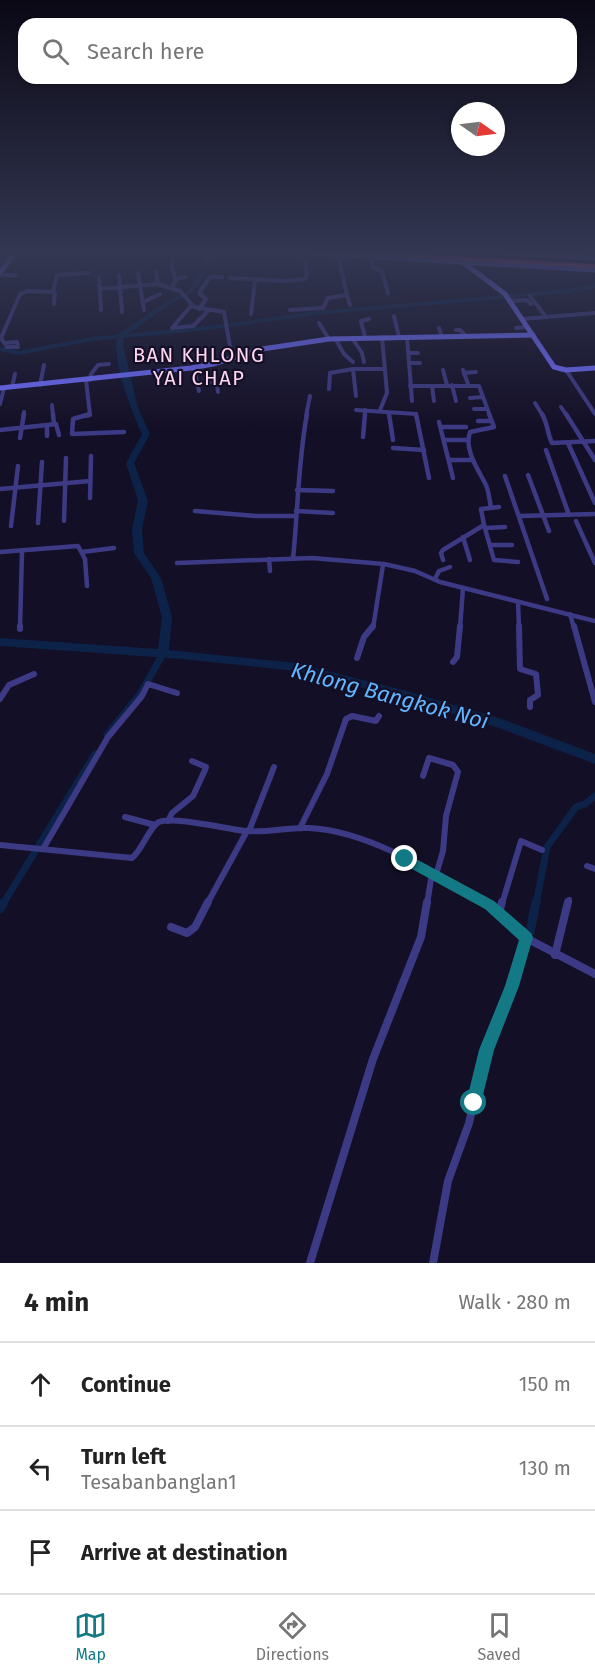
<!DOCTYPE html>
<html lang="en">
<head>
<meta charset="utf-8">
<style>
	:root { --surface:#fff; --page:#f6f6f6; --text:#222; --muted:#767676; --line:#e0e0e0; --accent:#137a85 }
	body { margin:0; font-family:"Fira Sans",sans-serif; background:var(--page); color:var(--text) }
	.compass { position:absolute; left:451px; top:102px; width:54px; height:54px; border-radius:50%; background:var(--surface); box-shadow:0 2px 4px #0004; rotate:104deg }
	.stop { position:absolute; width:18px; height:18px; margin:-14px; border:4px solid #137a85; border-radius:50%; background:#fff }
	.stop.end { background:#137a85; border-color:#fff; box-shadow:0 2px 6px #0008 }
	.list { margin:0; padding:0; list-style:none }
	h2 { display:flex; justify-content:space-between; align-items:center; height:78px; margin:0; padding:0 24px; font-size:26px }
	h2 small { font-size:20px; font-weight:400; color:var(--muted) }
	.list li { display:grid; grid-template-columns:39px 1fr auto; gap:18px; align-items:center; box-sizing:border-box; height:84px; padding:0 24px; border-top:2px solid var(--line) }
	.list b { display:block; font-size:22px; white-space:nowrap }
	.list p { margin:0; font-size:20px; white-space:nowrap; color:var(--muted) }
	.list em { font-size:20px; font-style:normal; color:var(--muted) }
	.icon { flex:none; width:33px; height:33px; fill:none; stroke:currentColor; stroke-width:2; stroke-linecap:round; stroke-linejoin:round }
	.map { position:relative; flex:none; width:595px; height:1263px; overflow:hidden }
	.search { position:absolute; background:var(--surface); box-shadow:0 2px 4px #0004; left:18px; right:18px; top:18px; height:66px; display:flex; align-items:center; gap:15px; box-sizing:border-box; padding:0 21px; border-radius:18px; color:var(--muted); font-size:22px }
	.sheet { height:330px; background:var(--surface) }
	nav { display:flex; justify-content:space-around; align-items:center; box-sizing:border-box; height:84px; border-top:2px solid var(--line); background:var(--surface); font-size:16px; color:var(--muted) }
	nav a { display:grid; justify-items:center; gap:3px }
	nav .on { color:var(--accent) }
	.map>svg:first-child { display:block }
	.lines { fill:none; stroke-linecap:round; stroke-linejoin:round }
	.canal-far2 { stroke:#0c2248; stroke-width:4 }
	.canal-far1 { stroke:#0c2248; stroke-width:7 }
	.canal { stroke:#0c2248; stroke-width:9 }
	.river { fill:#0c2248; fill-rule:evenodd }
	.street-far3 { stroke:#3d3a85; stroke-width:4 }
	.street-far2 { stroke:#3d3a85; stroke-width:4.5 }
	.street-far1 { stroke:#3d3a85; stroke-width:6 }
	.street { stroke:#3d3a85; stroke-width:8 }
	.secondary { stroke:#6f6bff; stroke-width:5 }
	.highway { fill:#ff4fa3; fill-rule:evenodd }
	.route { fill:#137a85 }
	.labels { text-anchor:middle; stroke-width:4.5; stroke-linejoin:round; paint-order:stroke }
	.far-quarter-label { font-size:20px; letter-spacing:1.5px; fill:#ffd6f0; stroke:#130f26 }
	.water-label { font-size:22px; font-style:italic; fill:#62b6ff; stroke:#130f26 }
</style>
</head>
<body>
<div class="map">
<svg width="595" height="1263" viewBox="0 0 595 1263">
	<rect width="100%" height="100%" fill="#130f26"/>
	<g class="lines">
		<polyline class="canal-far2" points="0,349 18,353 92,339 208,328 317,313 569,291 595,286"/>
		<g class="canal-far1">
			<polyline points="107,735 140,694 163,654"/>
			<polyline points="3,904 95,754"/>
			<polyline points="536,904 547,847 576,807 585,804 595,796"/>
		</g>
		<g class="canal">
			<polyline points="0,909 4,902"/>
			<polyline points="530,932 536,902"/>
		</g>
		<path class="river" d="M193 253H200L211 259 200 284 191 294 175 301 124 337 123 346 138 408 150 434 134 463 148 501 142 529 144 553 161 578 172 617 169 650 296 663 410 692 502 719 595 754V764L499 728 410 700 296 671 182 659 0 646V638L158 649 162 617 151 578 134 553 132 529 138 501 126 463 142 434C132 413 110 356 118 334L171 299 187 292 194 283 205 260Z"/>
		<g class="street-far3">
			<polyline points="370,256 373,267 382,272 388,293"/>
			<polyline points="156,271 158,284"/>
			<polyline points="138,273 144,310"/>
			<polyline points="0,275 16,275"/>
			<polyline points="119,275 122,312"/>
			<polyline points="99,277 101,310"/>
			<polyline points="230,278 286,281 305,279 307,275 304,253"/>
			<polyline points="175,279 185,277"/>
			<polyline points="171,288 176,281 172,267 174,256"/>
			<polyline points="100,289 158,284 180,291 194,307 224,312 232,358"/>
			<polyline points="347,295 350,305"/>
			<polyline points="530,296 546,317"/>
			<polyline points="510,301 527,300 531,304"/>
			<polyline points="143,302 160,294"/>
			<polyline points="54,304 55,293 53,292 57,275 89,273"/>
			<polyline points="199,309 206,299 199,293 210,277 222,277"/>
			<polyline points="290,310 323,308 328,298 347,295 338,254"/>
			<polyline points="251,314 255,280"/>
			<polyline points="394,316 399,337"/>
			<polyline points="522,319 595,313"/>
			<polyline points="319,323 329,339"/>
			<polyline points="172,328 193,326 209,310"/>
			<polyline points="172,328 191,306"/>
			<polyline points="439,328 442,337"/>
			<polyline points="516,328 527,327"/>
			<polyline points="456,330 460,330 466,336"/>
			<polyline points="365,337 361,321 369,319"/>
			<polyline points="407,337 412,401"/>
			<polyline points="335,338 344,354 353,362"/>
			<polyline points="352,338 362,353 364,362"/>
			<polyline points="6,347 18,347 17,342 4,343 1,338 20,294 28,291 53,292"/>
			<polyline points="409,353 418,353"/>
			<polyline points="409,363 420,363"/>
			<polyline points="194,368 199,391"/>
			<polyline points="353,369 356,396"/>
			<polyline points="443,370 447,385"/>
			<polyline points="463,370 468,384"/>
			<polyline points="566,370 595,414"/>
			<polyline points="464,373 476,372"/>
			<polyline points="215,375 218,392"/>
			<polyline points="90,380 91,374 98,365 109,364"/>
			<polyline points="197,383 216,382"/>
			<polyline points="40,385 44,365"/>
			<polyline points="452,385 456,401"/>
			<polyline points="410,386 479,386 490,416"/>
			<polyline points="432,386 434,401"/>
			<polyline points="12,387 15,374"/>
			<polyline points="329,389 330,373 353,369 384,369"/>
			<polyline points="470,398 483,397"/>
			<polyline points="535,403 543,416"/>
			<polyline points="0,404 4,388"/>
			<polyline points="52,405 53,416"/>
			<polyline points="561,407 567,416"/>
			<polyline points="474,409 487,409"/>
			<polyline points="356,410 416,414 416,416"/>
			<polyline points="380,410 387,393 382,337"/>
			<polyline points="389,413 389,416"/>
			<polyline points="23,416 24,412"/>
			<polyline points="86,416 90,415 86,380"/>
			<polyline points="306,416 310,396"/>
			<polyline points="365,416 365,410"/>
		</g>
		<g class="street-far2">
			<polyline points="53,414 54,424"/>
			<polyline points="90,414 73,419 72,434 124,432"/>
			<polyline points="389,414 393,440"/>
			<polyline points="416,414 429,478"/>
			<path d="M489 414 494 427 470 432C464 449 477 468 485 483 489 490 489 499 491 507"/>
			<path d="M542 414C548 424 547 433 552 443L595 441"/>
			<polyline points="566,414 595,460"/>
			<polyline points="478,421 492,421"/>
			<polyline points="439,422 453,478"/>
			<polyline points="47,426 47,436"/>
			<polyline points="441,427 466,427"/>
			<polyline points="0,430 56,424 59,435"/>
			<polyline points="363,437 365,414"/>
			<polyline points="20,438 24,414"/>
			<polyline points="444,440 467,440"/>
			<polyline points="568,443 595,503"/>
			<polyline points="393,448 424,450"/>
			<polyline points="546,450 569,515"/>
			<polyline points="450,460 473,460"/>
			<polyline points="528,475 549,531"/>
			<polyline points="505,476 547,599"/>
			<polyline points="0,489 90,481"/>
			<polyline points="297,490 333,491"/>
			<polyline points="90,498 91,456"/>
			<polyline points="195,511 257,516 296,516"/>
			<polyline points="296,511 333,513"/>
			<polyline points="519,516 595,514"/>
			<polyline points="64,521 66,458"/>
			<polyline points="576,521 595,563"/>
			<polyline points="38,523 42,462"/>
			<polyline points="484,525 494,560 518,562"/>
			<polyline points="11,526 18,466"/>
			<polyline points="486,528 505,527"/>
			<polyline points="463,537 470,560"/>
			<polyline points="491,545 512,545"/>
			<polyline points="0,552 78,546 85,559 87,586"/>
			<polyline points="82,552 114,548"/>
			<polyline points="269,559 270,571"/>
			<path d="M293 559C298 510 298 462 307 414"/>
			<polyline points="443,560 441,553 443,550 484,525 481,509 499,507"/>
			<polyline points="177,563 312,558 384,564 415,571 440,582 595,621"/>
			<polyline points="435,579 439,571 450,567"/>
			<polyline points="518,602 519,628"/>
			<polyline points="570,614 574,628"/>
			<polyline points="20,628 22,551"/>
			<polyline points="373,628 383,565"/>
			<polyline points="460,628 463,588"/>
		</g>
		<g class="street-far1">
			<polyline points="519,626 520,669 536,674 538,695 530,700 530,707"/>
			<polyline points="574,626 595,702"/>
			<polyline points="20,629 20,626"/>
			<polyline points="357,658 364,637 373,626"/>
			<polyline points="453,662 457,657 460,626"/>
			<polyline points="0,699 9,685 34,674"/>
			<polyline points="423,776 429,758 453,765 458,772 446,816 443,851 436,875"/>
			<polyline points="125,817 155,825"/>
			<polyline points="168,821 172,813 193,796 205,770 206,767 192,761"/>
			<polyline points="300,828 327,774 346,719 352,716 376,721 379,716"/>
			<polyline points="249,831 274,767"/>
			<path d="M0 845 132 858C143 849 149 827 159 822 173 816 227 829 245 831 266 833 288 827 309 828 370 831 436 874 488 904"/>
			<polyline points="43,849 108,737 142,696 148,684 177,693"/>
			<polyline points="587,866 595,869"/>
			<polyline points="207,904 247,831"/>
			<polyline points="427,904 432,873"/>
			<polyline points="502,904 521,841 542,850"/>
			<polyline points="568,904 569,900"/>
		</g>
		<g class="street">
			<polyline points="486,902 528,939 595,974"/>
			<polyline points="499,913 502,902"/>
			<polyline points="171,927 187,933 195,927 208,902"/>
			<polyline points="555,955 568,902"/>
			<polyline points="310,1263 373,1059 421,937 427,902"/>
			<polyline points="433,1263 448,1181 469,1123 486,1050 512,986 526,937"/>
		</g>
		<g class="secondary">
			<polyline points="313,253 595,270"/>
			<polyline points="503,253 595,258"/>
			<polyline points="464,263 505,294 554,367 566,370 595,368"/>
			<polyline points="0,272 16,253"/>
			<polyline points="0,388 191,368 213,364 262,349 329,339 533,335"/>
		</g>
		<polygon class="highway" points="365,253 393,253 595,264 595,268 368,255"/>
	</g>
	<linearGradient id="sky" x2="0" y2="1"><stop stop-color="#0a0815"/><stop offset="0.59" stop-color="#333752"/><stop offset="1" stop-color="#333752" stop-opacity="0"/></linearGradient>
	<rect width="595" height="429" fill="url(#sky)"/>
	<polygon class="route" points="405,853 494,901 531,933 533,937 519,986 494,1050 481,1103 479,1108 474,1111 469,1108 466,1103 479,1050 505,986 519,940 485,909 401,863 399,859"/>
	<g class="labels">
		<g class="far-quarter-label">
			<text x="199" y="362">BAN KHLONG<tspan x="199" dy="23">YAI CHAP</tspan></text>
		</g>
		<g class="water-label">
			<text transform="translate(390 695) rotate(15)" y="8">Khlong Bangkok Noi</text>
		</g>
	</g>
</svg>
<svg class="compass" viewBox="-18 -18 36 36"><path d="M0-13l5 13h-10z" fill="#e53935"/><path d="M0 13l5-13h-10z" fill="#767676"/></svg>
<div class="stop" style="left:474px;top:1103px"></div>
<div class="stop end" style="left:405px;top:859px"></div>
<div class="search"><svg class="icon" aria-label="search" viewBox="0 0 24 24"><circle cx="10" cy="10" r="6"/><path d="M15 15l6 6"/></svg>Search here</div>
</div>
<section class="sheet">
<h2>4 min<small>Walk · 280 m</small></h2>
<ul class="list">
<li><svg class="icon" aria-label="ahead" viewBox="0 0 24 24"><path d="M12 20V5M6 11l6-6 6 6"/></svg><div><b>Continue</b></div><em>150 m</em></li>
<li><svg class="icon" aria-label="left" viewBox="0 0 24 24"><path d="M17 20v-9H6M10 6l-5 5 5 5"/></svg><div><b>Turn left</b><p>Tesabanbanglan1</p></div><em>130 m</em></li>
<li><svg class="icon" aria-label="arrive" viewBox="0 0 24 24"><path d="M6 21V4h12l-3 4 3 4H6"/></svg><div><b>Arrive at destination</b></div></li>
</ul>
</section>
<nav>
<a class="on"><svg class="icon" aria-label="map" viewBox="0 0 24 24"><path d="M3 6l6-2 6 2 6-2v14l-6 2-6-2-6 2zM9 4v14M15 6v14"/></svg>Map</a>
<a><svg class="icon" aria-label="directions" viewBox="0 0 24 24"><path d="M12 3l9 9-9 9-9-9zM9 14v-3h6M13 9l2 2-2 2"/></svg>Directions</a>
<a><svg class="icon" aria-label="saved" viewBox="0 0 24 24"><path d="M7 4h10v16l-5-4-5 4z"/></svg>Saved</a>
</nav>
</body>
</html>
